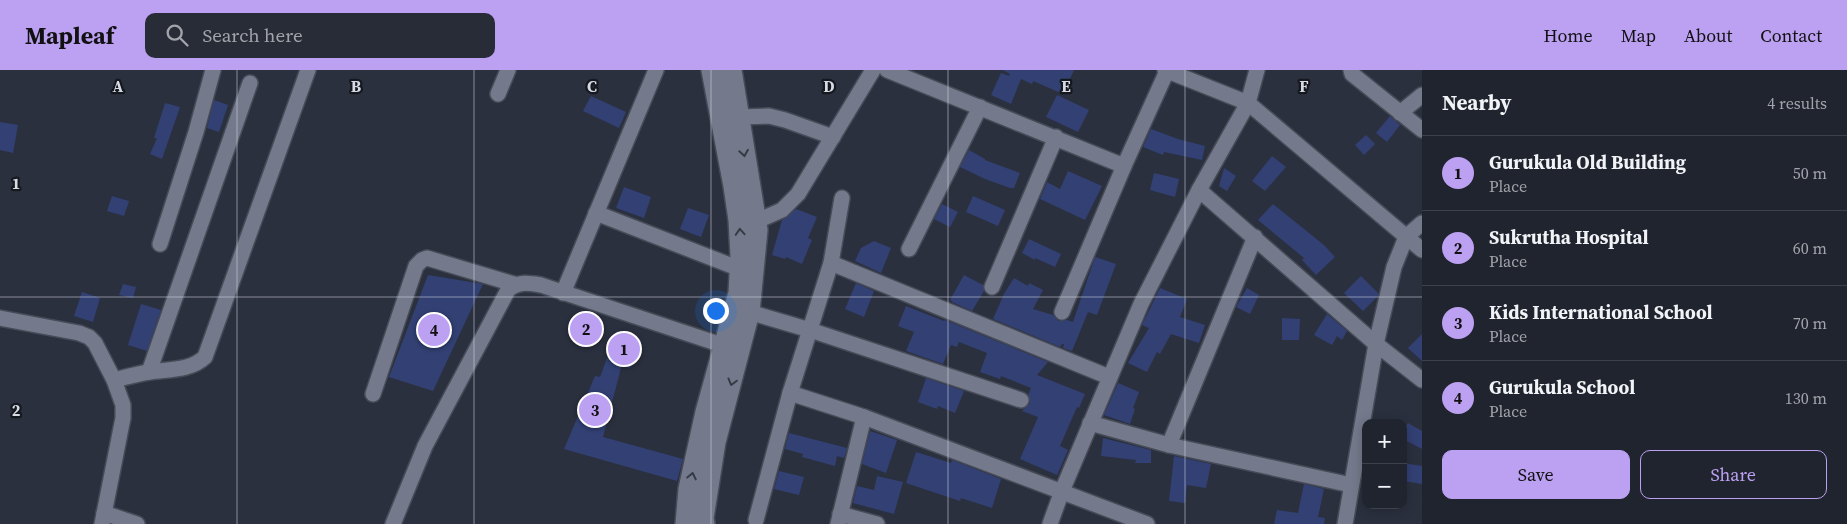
<!DOCTYPE html>
<html lang="en">
<head>
<meta charset="utf-8">
<style>
	:root { --surface:#20242f; --page:#282c37; --text:#f1f3f6; --muted:#a2a4aa; --line:#3d414b; --accent:#bca0f2 }
	body { margin:0; font-family:"Source Serif 4",serif; background:var(--page); color:var(--text) }
	.controls { position:absolute; right:15px; bottom:15px; display:grid; overflow:hidden; border-radius:10px; box-shadow:0 2px 12px #0003 }
	.controls button { width:45px; height:45px; display:grid; place-items:center; padding:0; border:0; border-bottom:1px solid var(--line); background:var(--surface); color:var(--text); font:25px sans-serif }
	.you { position:absolute; left:715px; top:240px; width:18px; height:18px; margin:-12px; border:4px solid #fff; border-radius:50%; background:#1a73e8; box-shadow:0 0 0 8px #1a73e833 }
	.badge { display:grid; place-items:center; width:32px; height:32px; border-radius:50%; background:var(--accent); color:#111; font-size:16px; font-weight:700 }
	.pin { position:absolute; translate:-50% -50%; border:2px solid #fff; box-shadow:0 1px 5px #0006 }
	.list { margin:0; padding:0; list-style:none }
	h2 { display:flex; justify-content:space-between; align-items:center; height:65px; margin:0; padding:0 20px; font-size:21px }
	h2 small { font-size:16px; font-weight:400; color:var(--muted) }
	.list li { display:grid; grid-template-columns:32px 1fr auto; gap:15px; align-items:center; box-sizing:border-box; height:75px; padding:0 20px; border-top:1px solid var(--line) }
	.list b { display:block; font-size:19px; white-space:nowrap }
	.list p { margin:0; font-size:16px; white-space:nowrap; color:var(--muted) }
	.list em { font-size:16px; font-style:normal; color:var(--muted) }
	.actions { display:flex; gap:10px; padding:15px 20px }
	.actions a { flex:1; padding:11px 0; border:1px solid var(--accent); border-radius:10px; text-align:center; font-size:18px; color:var(--accent) }
	.actions .main { background:var(--accent); color:#111 }
	.icon { flex:none; width:28px; height:28px; fill:none; stroke:currentColor; stroke-width:2; stroke-linecap:round; stroke-linejoin:round }
	.map { position:relative; flex:none; width:1422px; height:454px; overflow:hidden }
	header { display:flex; align-items:center; gap:30px; box-sizing:border-box; height:70px; padding:0 25px; background:var(--accent); color:#111 }
	header strong { font-size:24px }
	nav { display:flex; gap:28px; margin-inline-start:auto; font-size:18px }
	.search { width:350px; height:45px; background:var(--page); display:flex; align-items:center; gap:12px; box-sizing:border-box; padding:0 18px; border-radius:10px; color:var(--muted); font-size:19px }
	main { display:flex }
	aside { flex:1; background:var(--surface) }
	.map>svg:first-child { display:block }
	.building { fill:#324074 }
	.lines { fill:none; stroke-linecap:round; stroke-linejoin:round }
	.street-casing { stroke:#474b57; stroke-width:18 }
	.secondary-casing { stroke:#474b57; stroke-width:24 }
	.street { stroke:#747a8c; stroke-width:15 }
	.secondary { stroke:#747a8c; stroke-width:21 }
	.oneway { stroke:#373a45 }
	.grid { fill:none; stroke:#d7dbe5; stroke-width:1; stroke-opacity:0.55 }
	.grid-label { font-size:16px; text-anchor:middle; font-weight:bold; fill:#d7dbe5; stroke:#16181f; stroke-width:4.5; stroke-linejoin:round; paint-order:stroke }
</style>
</head>
<body>
<header>
<strong>Mapleaf</strong>
<div class="search"><svg class="icon" aria-label="search" viewBox="0 0 24 24"><circle cx="10" cy="10" r="6"/><path d="M15 15l6 6"/></svg>Search here</div>
<nav><a>Home</a><a>Map</a><a>About</a><a>Contact</a></nav>
</header>
<main>
<div class="map">
<svg width="1422" height="454" viewBox="0 0 1422 454">
	<rect width="100%" height="100%" fill="#2b303f"/>
	<g class="building">
		<polygon points="1003,0 1074,0 1063,24 1033,11 1032,14 1021,9 1011,34 991,25 1001,3 1009,6 1010,4"/>
		<polygon points="1057,25 1089,40 1078,62 1046,47"/>
		<polygon points="591,26 626,42 619,58 583,41"/>
		<polygon points="214,30 228,35 219,62 207,58"/>
		<polygon points="165,33 180,37 162,89 150,84 157,68 154,68"/>
		<polygon points="1390,46 1400,55 1387,72 1376,63"/>
		<polygon points="0,52 18,55 13,83 0,80"/>
		<polygon points="1151,59 1178,69 1205,76 1202,90 1164,82 1163,85 1143,77"/>
		<polygon points="1366,65 1375,74 1364,85 1355,75"/>
		<polygon points="969,80 985,89 985,90 1020,103 1014,118 1010,118 985,109 960,97"/>
		<polygon points="1272,86 1286,97 1265,121 1252,111"/>
		<polygon points="1224,98 1236,106 1227,121 1219,116"/>
		<polygon points="1068,101 1102,116 1085,150 1040,129 1047,112 1060,119"/>
		<polygon points="1154,103 1179,109 1175,127 1150,120"/>
		<polygon points="624,117 651,127 644,148 616,138"/>
		<polygon points="112,126 129,131 124,146 107,141"/>
		<polygon points="973,126 1005,140 998,156 966,142"/>
		<polygon points="942,134 958,142 950,157 934,149"/>
		<polygon points="1273,134 1324,175 1335,187 1316,205 1302,190 1304,188 1258,150"/>
		<polygon points="688,138 709,145 701,167 680,159"/>
		<polygon points="796,139 817,147 808,168 812,170 802,194 786,187 785,189 772,185 782,150"/>
		<polygon points="1029,169 1061,184 1055,197 1035,188 1035,190 1022,183"/>
		<polygon points="874,171 891,178 881,203 855,191 861,178"/>
		<polygon points="1095,187 1116,194 1097,245 1088,242 1072,281 1063,278 1064,274 1062,274 1060,277 993,249 1004,224 1014,208 1028,216 1029,213 1043,220 1033,239 1053,245 1059,251 1067,250 1073,252"/>
		<polygon points="428,205 483,214 433,321 389,307"/>
		<polygon points="964,205 983,215 984,221 972,241 952,232 952,231 950,230"/>
		<polygon points="1361,206 1378,223 1378,226 1363,241 1344,223"/>
		<polygon points="856,213 874,221 864,247 845,239"/>
		<polygon points="123,214 136,217 133,228 119,225"/>
		<polygon points="1160,218 1187,229 1180,247 1205,255 1199,273 1171,264 1160,284 1157,282 1147,302 1128,293 1149,258 1142,255"/>
		<polygon points="1247,218 1259,225 1250,244 1236,237"/>
		<polygon points="82,222 100,228 93,252 74,246"/>
		<polygon points="141,234 161,240 147,281 128,275"/>
		<polygon points="906,236 944,251 945,250 1048,292 1037,305 1085,324 1079,338 1077,337 1060,376 1068,380 1057,405 1020,389 1038,347 1022,341 1030,333 1028,325 1031,318 1001,306 1000,309 980,302 987,283 959,272 957,277 951,275 943,294 906,281 914,262 898,256"/>
		<polygon points="1327,244 1347,261 1342,270 1337,266 1332,275 1314,265"/>
		<polygon points="578,245 602,253 588,274 570,264"/>
		<polygon points="1282,248 1300,249 1299,270 1282,270"/>
		<polygon points="617,261 641,270 630,298 622,294 603,367 683,389 677,411 564,379 595,306 600,307"/>
		<polygon points="1422,264 1422,291 1408,278"/>
		<polygon points="926,308 964,321 955,343 938,336 937,339 918,332"/>
		<polygon points="1118,313 1139,322 1133,338 1135,339 1130,354 1104,345"/>
		<polygon points="1408,353 1422,361 1422,379 1403,369 1403,362"/>
		<polygon points="870,361 897,370 886,403 862,394"/>
		<polygon points="789,363 847,378 844,388 837,386 835,396 802,387 803,384 785,379"/>
		<polygon points="1103,368 1151,380 1151,393 1135,393 1136,390 1101,386"/>
		<polygon points="916,382 951,393 952,390 1001,409 992,438 961,428 960,431 906,413"/>
		<polygon points="1174,386 1211,394 1206,418 1187,415 1185,433 1169,431"/>
		<polygon points="1403,393 1422,396 1422,414 1403,411"/>
		<polygon points="779,401 804,407 799,425 774,419"/>
		<polygon points="877,406 903,412 894,444 853,433 857,416 874,420"/>
		<polygon points="1304,414 1324,419 1318,447 1325,448 1324,454 1274,454 1277,440 1298,443"/>
	</g>
	<g class="lines">
		<defs>
			<g id="street">
				<polyline points="887,0 1124,96"/>
				<polyline points="1165,0 1248,33 1422,180"/>
				<polyline points="1351,0 1352,4 1422,60"/>
				<polyline points="498,24 508,0"/>
				<polyline points="1400,43 1422,25"/>
				<polyline points="738,47 769,46 785,50 833,67"/>
				<polyline points="1199,120 1376,274 1422,310"/>
				<polyline points="596,143 740,199"/>
				<polyline points="755,152 782,140 798,124 873,0"/>
				<polyline points="160,174 196,62 213,0"/>
				<polyline points="909,179 980,37"/>
				<polyline points="831,193 1109,307"/>
				<polyline points="992,217 1056,67"/>
				<polyline points="563,223 656,0"/>
				<polyline points="749,242 810,260 1021,330"/>
				<polyline points="1062,242 1124,96 1167,1"/>
				<polyline points="0,248 79,263 89,267 95,273 114,310 123,335 123,348 102,454"/>
				<polyline points="149,302 250,13"/>
				<path d="M114 310C126 307 137 304 149 302 169 299 190 301 205 287L308 0"/>
				<polyline points="790,323 864,347 1147,454"/>
				<polyline points="373,324 416,196 422,190 427,188 514,214"/>
				<polyline points="1090,353 1169,375 1351,415"/>
				<polyline points="1169,375 1255,167"/>
				<polyline points="104,443 137,454"/>
				<polyline points="840,444 877,454"/>
				<polyline points="756,450 790,323 831,193 842,128"/>
				<path d="M393 454 425 376 508 220C518 211 528 213 541 215L734 279"/>
				<polyline points="838,454 864,347"/>
				<polyline points="1050,454 1062,421 1141,234 1199,120 1248,33 1257,0"/>
				<polyline points="1345,454 1376,274 1394,197 1406,167 1422,153"/>
			</g>
			<g id="secondary">
				<polyline points="686,454 689,419 706,342 739,223 741,186 739,150 734,116 712,0"/>
				<polyline points="704,454 703,448 715,372 749,242 757,160 731,0"/>
			</g>
		</defs>
		<use href="#street" class="street-casing"/>
		<use href="#secondary" class="secondary-casing"/>
		<use href="#street" class="street"/>
		<use href="#secondary" class="secondary"/>
	</g>
	<defs><path id="oneway-chevron" d="M-2-3.5L2.5 0L-2 3.5" fill="none" stroke-width="1.6" stroke-linecap="round" stroke-linejoin="round" transform="scale(1.25)"/></defs>
	<g class="oneway">
		<use href="#oneway-chevron" transform="translate(744 83) rotate(81)"/>
		<use href="#oneway-chevron" transform="translate(740 162) rotate(-94)"/>
		<use href="#oneway-chevron" transform="translate(732 312) rotate(105)"/>
		<use href="#oneway-chevron" transform="translate(692 406) rotate(-78)"/>
	</g>
	<path class="grid" d="M237 0V454M474 0V454M711 0V454M948 0V454M1185 0V454M0 227H1422"/>
	<g class="grid-label">
		<text x="118" y="22">A</text>
		<text x="356" y="22">B</text>
		<text x="592" y="22">C</text>
		<text x="829" y="22">D</text>
		<text x="1066" y="22">E</text>
		<text x="1304" y="22">F</text>
		<text x="16" y="119">1</text>
		<text x="16" y="346">2</text>
	</g>
</svg>
<div class="controls">
<button>+</button>
<button>−</button>
</div>
<div class="you"></div>
<div class="pin badge" style="left:624px;top:279px">1</div>
<div class="pin badge" style="left:586px;top:259px">2</div>
<div class="pin badge" style="left:595px;top:340px">3</div>
<div class="pin badge" style="left:434px;top:260px">4</div>
</div>
<aside>
<h2>Nearby<small>4 results</small></h2>
<ul class="list">
<li><span class="badge">1</span><div><b>Gurukula Old Building</b><p>Place</p></div><em>50 m</em></li>
<li><span class="badge">2</span><div><b>Sukrutha Hospital</b><p>Place</p></div><em>60 m</em></li>
<li><span class="badge">3</span><div><b>Kids International School</b><p>Place</p></div><em>70 m</em></li>
<li><span class="badge">4</span><div><b>Gurukula School</b><p>Place</p></div><em>130 m</em></li>
</ul>
<div class="actions"><a class="main">Save</a><a>Share</a></div>
</aside>
</main>
</body>
</html>
